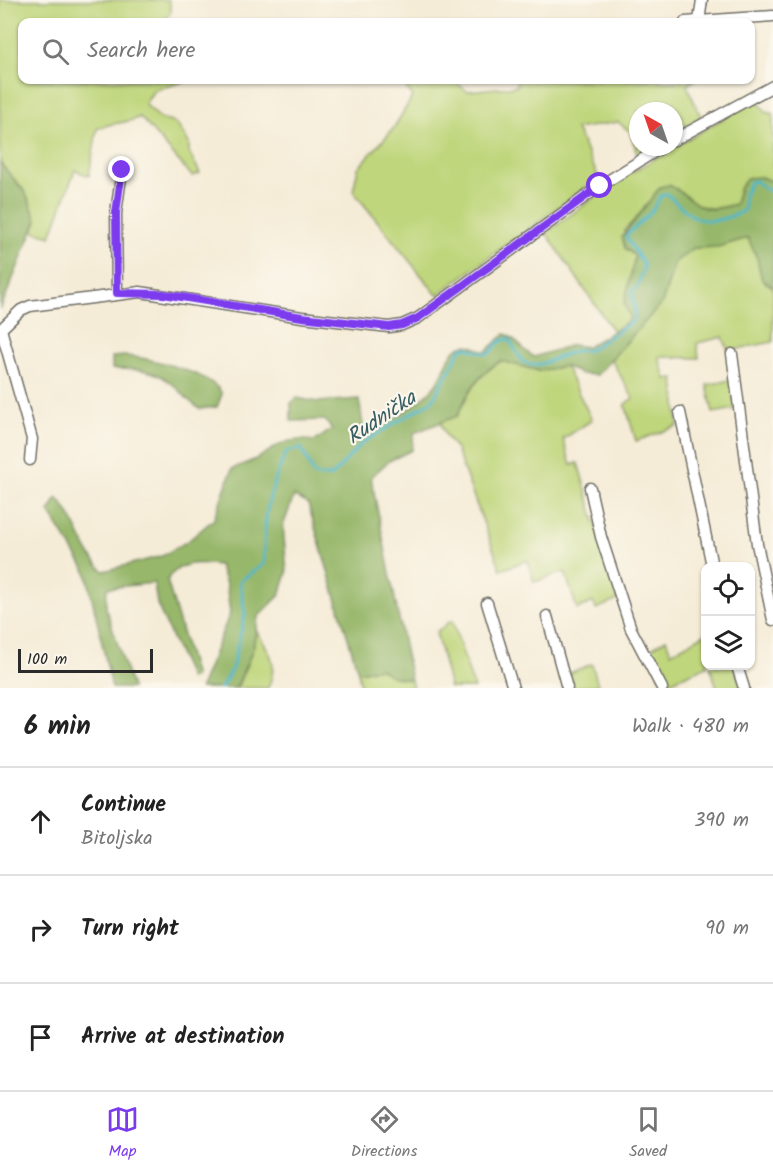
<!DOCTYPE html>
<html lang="en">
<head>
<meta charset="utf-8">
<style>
	:root { --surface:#fff; --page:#f2f2f2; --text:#222; --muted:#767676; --line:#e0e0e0; --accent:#7c3aed }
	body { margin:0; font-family:Kalam,sans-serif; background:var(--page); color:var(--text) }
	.controls { position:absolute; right:18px; bottom:18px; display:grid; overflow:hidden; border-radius:12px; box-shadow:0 2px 4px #0004 }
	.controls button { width:54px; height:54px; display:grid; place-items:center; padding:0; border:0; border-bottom:2px solid var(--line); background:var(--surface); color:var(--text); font:30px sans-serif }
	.compass { position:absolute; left:629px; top:102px; width:54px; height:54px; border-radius:50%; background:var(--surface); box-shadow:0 2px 4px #0004; rotate:320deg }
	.scale { position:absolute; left:18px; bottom:15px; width:135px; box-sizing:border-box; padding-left:6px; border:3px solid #2b2b2b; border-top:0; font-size:16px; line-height:21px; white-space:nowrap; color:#2b2b2b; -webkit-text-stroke:4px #fbf7ec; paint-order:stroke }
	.stop { position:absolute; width:18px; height:18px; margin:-14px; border:4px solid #7c3aed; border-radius:50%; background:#fff }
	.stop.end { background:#7c3aed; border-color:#fff; box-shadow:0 2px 6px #0008 }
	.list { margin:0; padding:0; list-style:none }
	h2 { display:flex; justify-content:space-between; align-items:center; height:78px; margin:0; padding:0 24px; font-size:26px }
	h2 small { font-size:20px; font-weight:400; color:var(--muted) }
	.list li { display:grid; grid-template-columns:39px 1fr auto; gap:18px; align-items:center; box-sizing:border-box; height:108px; padding:0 24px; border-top:2px solid var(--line) }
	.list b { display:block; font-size:22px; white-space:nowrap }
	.list p { margin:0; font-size:20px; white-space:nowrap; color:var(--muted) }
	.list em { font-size:20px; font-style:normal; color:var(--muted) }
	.icon { flex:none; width:33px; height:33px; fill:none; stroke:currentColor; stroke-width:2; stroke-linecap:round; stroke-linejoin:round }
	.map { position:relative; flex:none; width:773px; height:688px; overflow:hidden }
	.search { position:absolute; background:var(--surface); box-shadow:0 2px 4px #0004; left:18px; right:18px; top:18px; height:66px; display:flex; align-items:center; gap:15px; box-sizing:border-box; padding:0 21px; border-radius:12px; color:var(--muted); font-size:22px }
	.sheet { height:402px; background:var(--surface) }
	nav { display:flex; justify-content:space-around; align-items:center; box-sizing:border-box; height:84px; border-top:2px solid var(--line); background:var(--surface); font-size:16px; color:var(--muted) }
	nav a { display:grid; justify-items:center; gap:3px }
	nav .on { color:var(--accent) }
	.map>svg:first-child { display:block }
	.green { fill:#bfd67b; stroke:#758053; stroke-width:1.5 }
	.forest { fill:#97b76b; stroke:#61714b; stroke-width:1.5 }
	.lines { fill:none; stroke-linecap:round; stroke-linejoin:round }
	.stream { stroke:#4db8c9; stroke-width:3 }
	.street-casing { stroke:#726f67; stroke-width:13 }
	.street { stroke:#fff; stroke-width:10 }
	.route { stroke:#7c3aed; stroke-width:8 }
	.labels { text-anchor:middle; stroke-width:4.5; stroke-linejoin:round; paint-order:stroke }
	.water-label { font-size:21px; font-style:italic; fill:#375c62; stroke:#fbf7ec }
</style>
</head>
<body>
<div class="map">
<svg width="773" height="688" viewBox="0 0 773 688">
	<rect width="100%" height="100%" fill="#fbf7ec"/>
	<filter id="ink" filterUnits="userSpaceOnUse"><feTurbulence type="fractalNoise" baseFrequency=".0167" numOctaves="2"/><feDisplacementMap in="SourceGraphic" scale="12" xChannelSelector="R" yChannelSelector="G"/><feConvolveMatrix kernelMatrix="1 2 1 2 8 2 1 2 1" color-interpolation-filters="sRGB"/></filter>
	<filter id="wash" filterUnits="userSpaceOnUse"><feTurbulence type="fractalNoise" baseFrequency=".008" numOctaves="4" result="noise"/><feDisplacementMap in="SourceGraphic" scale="24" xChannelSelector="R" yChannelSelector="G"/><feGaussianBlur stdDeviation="1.35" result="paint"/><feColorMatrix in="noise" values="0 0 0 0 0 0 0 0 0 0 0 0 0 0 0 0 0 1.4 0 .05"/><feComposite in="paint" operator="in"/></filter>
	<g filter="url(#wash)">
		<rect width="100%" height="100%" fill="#f5ecd7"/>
		<g class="green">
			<path d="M0 0H169L171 12 162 22H22V80H190L154 90 145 104 160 118 177 124 189 143V152L200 173 192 176 140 117C127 124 110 122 97 129L89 176 75 170 51 236 33 231 37 220 25 192 0 163Z"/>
			<polygon points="400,80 453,80 467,91 517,86 516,80 656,80 665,82 695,80 687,86 701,117 674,133 674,111 638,111 638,147 649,147 637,154 630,132 618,122 576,129 599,178 437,295 353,191 358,168 393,129 413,96"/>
			<path d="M756 99 766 112 773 114V182L761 177 740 187 735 204C708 212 698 209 677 189L636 218 624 231 625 248 635 256 631 316 627 322 613 331 546 233 617 181Z"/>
			<polygon points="748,238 757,258 762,280 773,287 773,342 728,351 723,337 697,343 699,358 659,357 666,379 674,378 678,426 636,441 625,404 633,398 611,359 662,303 675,262 694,248 717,247"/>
			<path d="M501 361 539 371 565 366 592 420 563 439 571 465 578 463 618 600 596 609 593 602 577 609 565 572 534 582 528 560 501 570 456 449 446 436 440 422 457 416C468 392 478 375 501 361Z"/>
			<polygon points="731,380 735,409 713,413 707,385"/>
			<polygon points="452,620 474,688 450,688 436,632"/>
			<path d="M256 630C270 654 279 660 268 688H237L253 649Z"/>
			<polygon points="705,634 707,666 665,684 647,651 666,639 671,653"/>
			<polygon points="592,664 598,685 571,688 567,674"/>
			<polygon points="710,666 734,666 741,688 717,688"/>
			<polygon points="380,668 391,676 411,680 413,688 361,688 358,672"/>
		</g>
		<g class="forest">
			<polygon points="0,163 25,192 37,220 0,310"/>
			<path d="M761 177 773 182V287L762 280 757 258 748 238 717 247 694 248 675 262 662 303 597 375 581 374 565 366 539 371 501 361C476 376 469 391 457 416L414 433 412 450 389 461 371 477 411 680 391 676 380 668 358 672 308 504 294 496 283 526 287 573 280 595 258 617 253 649 236 688H200L230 613 226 584 219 565C198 562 179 561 167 580L195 677 190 679 157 604 154 583 107 588 106 608 132 688H112L86 571 49 512 57 498C78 518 81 552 104 571L162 556 188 541 214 519 232 469C241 465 251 462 258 458 282 443 286 437 315 441L332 429 325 420 291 421V403L297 398 318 402 359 399 364 432C389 422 421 405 437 383 444 374 447 358 455 350 465 341 475 347 485 352L505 334C517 338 523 352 534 357L572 345 587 347 627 323 630 317 624 304 635 256 625 248 622 237 660 187 669 185C700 201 695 217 735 204L740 187 747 178Z"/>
			<path d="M126 356C149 358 213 373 222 394L217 407 200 409C188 402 181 391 171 383 154 368 133 369 112 369V357Z"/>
		</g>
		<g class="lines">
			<path class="stream" d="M221 688 232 668 245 615 240 581 264 564C264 515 267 496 286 452L301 448 315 476H332L362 443 432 401 461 349 467 347C502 364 485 342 509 339L522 361 530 365 541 364 574 351 590 350 633 321 635 312 632 292 638 286 644 266C639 254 631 248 626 236L651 212 661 196 667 194C687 212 697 227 726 218 733 216 738 214 744 210V196L750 182 755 181 773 193"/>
		</g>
	</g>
	<g filter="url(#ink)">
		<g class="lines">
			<defs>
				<g id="street">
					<polyline points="702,0 699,21 773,16"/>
					<polyline points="685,22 699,21"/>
					<polyline points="674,140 773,86"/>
					<polyline points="117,293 116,213 122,170"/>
					<polyline points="1,329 32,439 30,460"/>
					<polyline points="0,330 21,310 30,306 140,292 302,317 389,327 402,325 418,318 600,186 662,147"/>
					<polyline points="732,354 757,544 773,620"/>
					<polyline points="680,412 712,566"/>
					<polyline points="590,488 601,537 631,629 662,688"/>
					<polyline points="487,603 513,688"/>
					<polyline points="547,616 567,688"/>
					<polyline points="737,666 744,688"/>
				</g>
			</defs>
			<use href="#street" class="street-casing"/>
			<use href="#street" class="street"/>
		</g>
	</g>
	<g class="lines" filter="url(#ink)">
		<polyline class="route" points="122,170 116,213 117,293 163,294 302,317 389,327 402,325 418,318 600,186"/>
	</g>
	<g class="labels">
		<g class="water-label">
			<text transform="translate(381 417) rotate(-34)" y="7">Rudnička</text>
		</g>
	</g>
</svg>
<div class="controls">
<button><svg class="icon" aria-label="locate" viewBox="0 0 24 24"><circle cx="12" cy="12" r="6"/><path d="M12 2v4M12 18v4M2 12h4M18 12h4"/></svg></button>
<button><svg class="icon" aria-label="layers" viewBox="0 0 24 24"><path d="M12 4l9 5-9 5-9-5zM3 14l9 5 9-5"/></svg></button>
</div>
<svg class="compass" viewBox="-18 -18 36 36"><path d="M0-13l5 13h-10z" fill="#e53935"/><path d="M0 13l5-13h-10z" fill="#767676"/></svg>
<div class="scale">100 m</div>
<div class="stop" style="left:600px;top:186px"></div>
<div class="stop end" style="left:122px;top:170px"></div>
<div class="search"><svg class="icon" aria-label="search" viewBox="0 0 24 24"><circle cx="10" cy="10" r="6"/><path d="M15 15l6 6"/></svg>Search here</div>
</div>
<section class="sheet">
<h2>6 min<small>Walk · 480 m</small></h2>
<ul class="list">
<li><svg class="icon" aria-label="ahead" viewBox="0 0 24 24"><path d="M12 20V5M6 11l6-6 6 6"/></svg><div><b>Continue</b><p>Bitoljska</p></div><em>390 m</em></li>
<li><svg class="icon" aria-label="right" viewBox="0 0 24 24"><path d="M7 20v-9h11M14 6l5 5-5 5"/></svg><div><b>Turn right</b></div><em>90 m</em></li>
<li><svg class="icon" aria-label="arrive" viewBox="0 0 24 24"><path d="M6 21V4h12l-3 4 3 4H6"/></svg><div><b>Arrive at destination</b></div></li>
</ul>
</section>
<nav>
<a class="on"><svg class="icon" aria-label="map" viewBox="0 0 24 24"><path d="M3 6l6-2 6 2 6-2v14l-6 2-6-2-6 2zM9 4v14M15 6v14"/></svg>Map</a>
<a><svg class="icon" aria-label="directions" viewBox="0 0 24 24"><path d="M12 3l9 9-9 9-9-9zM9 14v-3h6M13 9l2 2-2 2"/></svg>Directions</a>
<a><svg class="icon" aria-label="saved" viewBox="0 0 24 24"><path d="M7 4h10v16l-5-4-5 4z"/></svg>Saved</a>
</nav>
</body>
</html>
